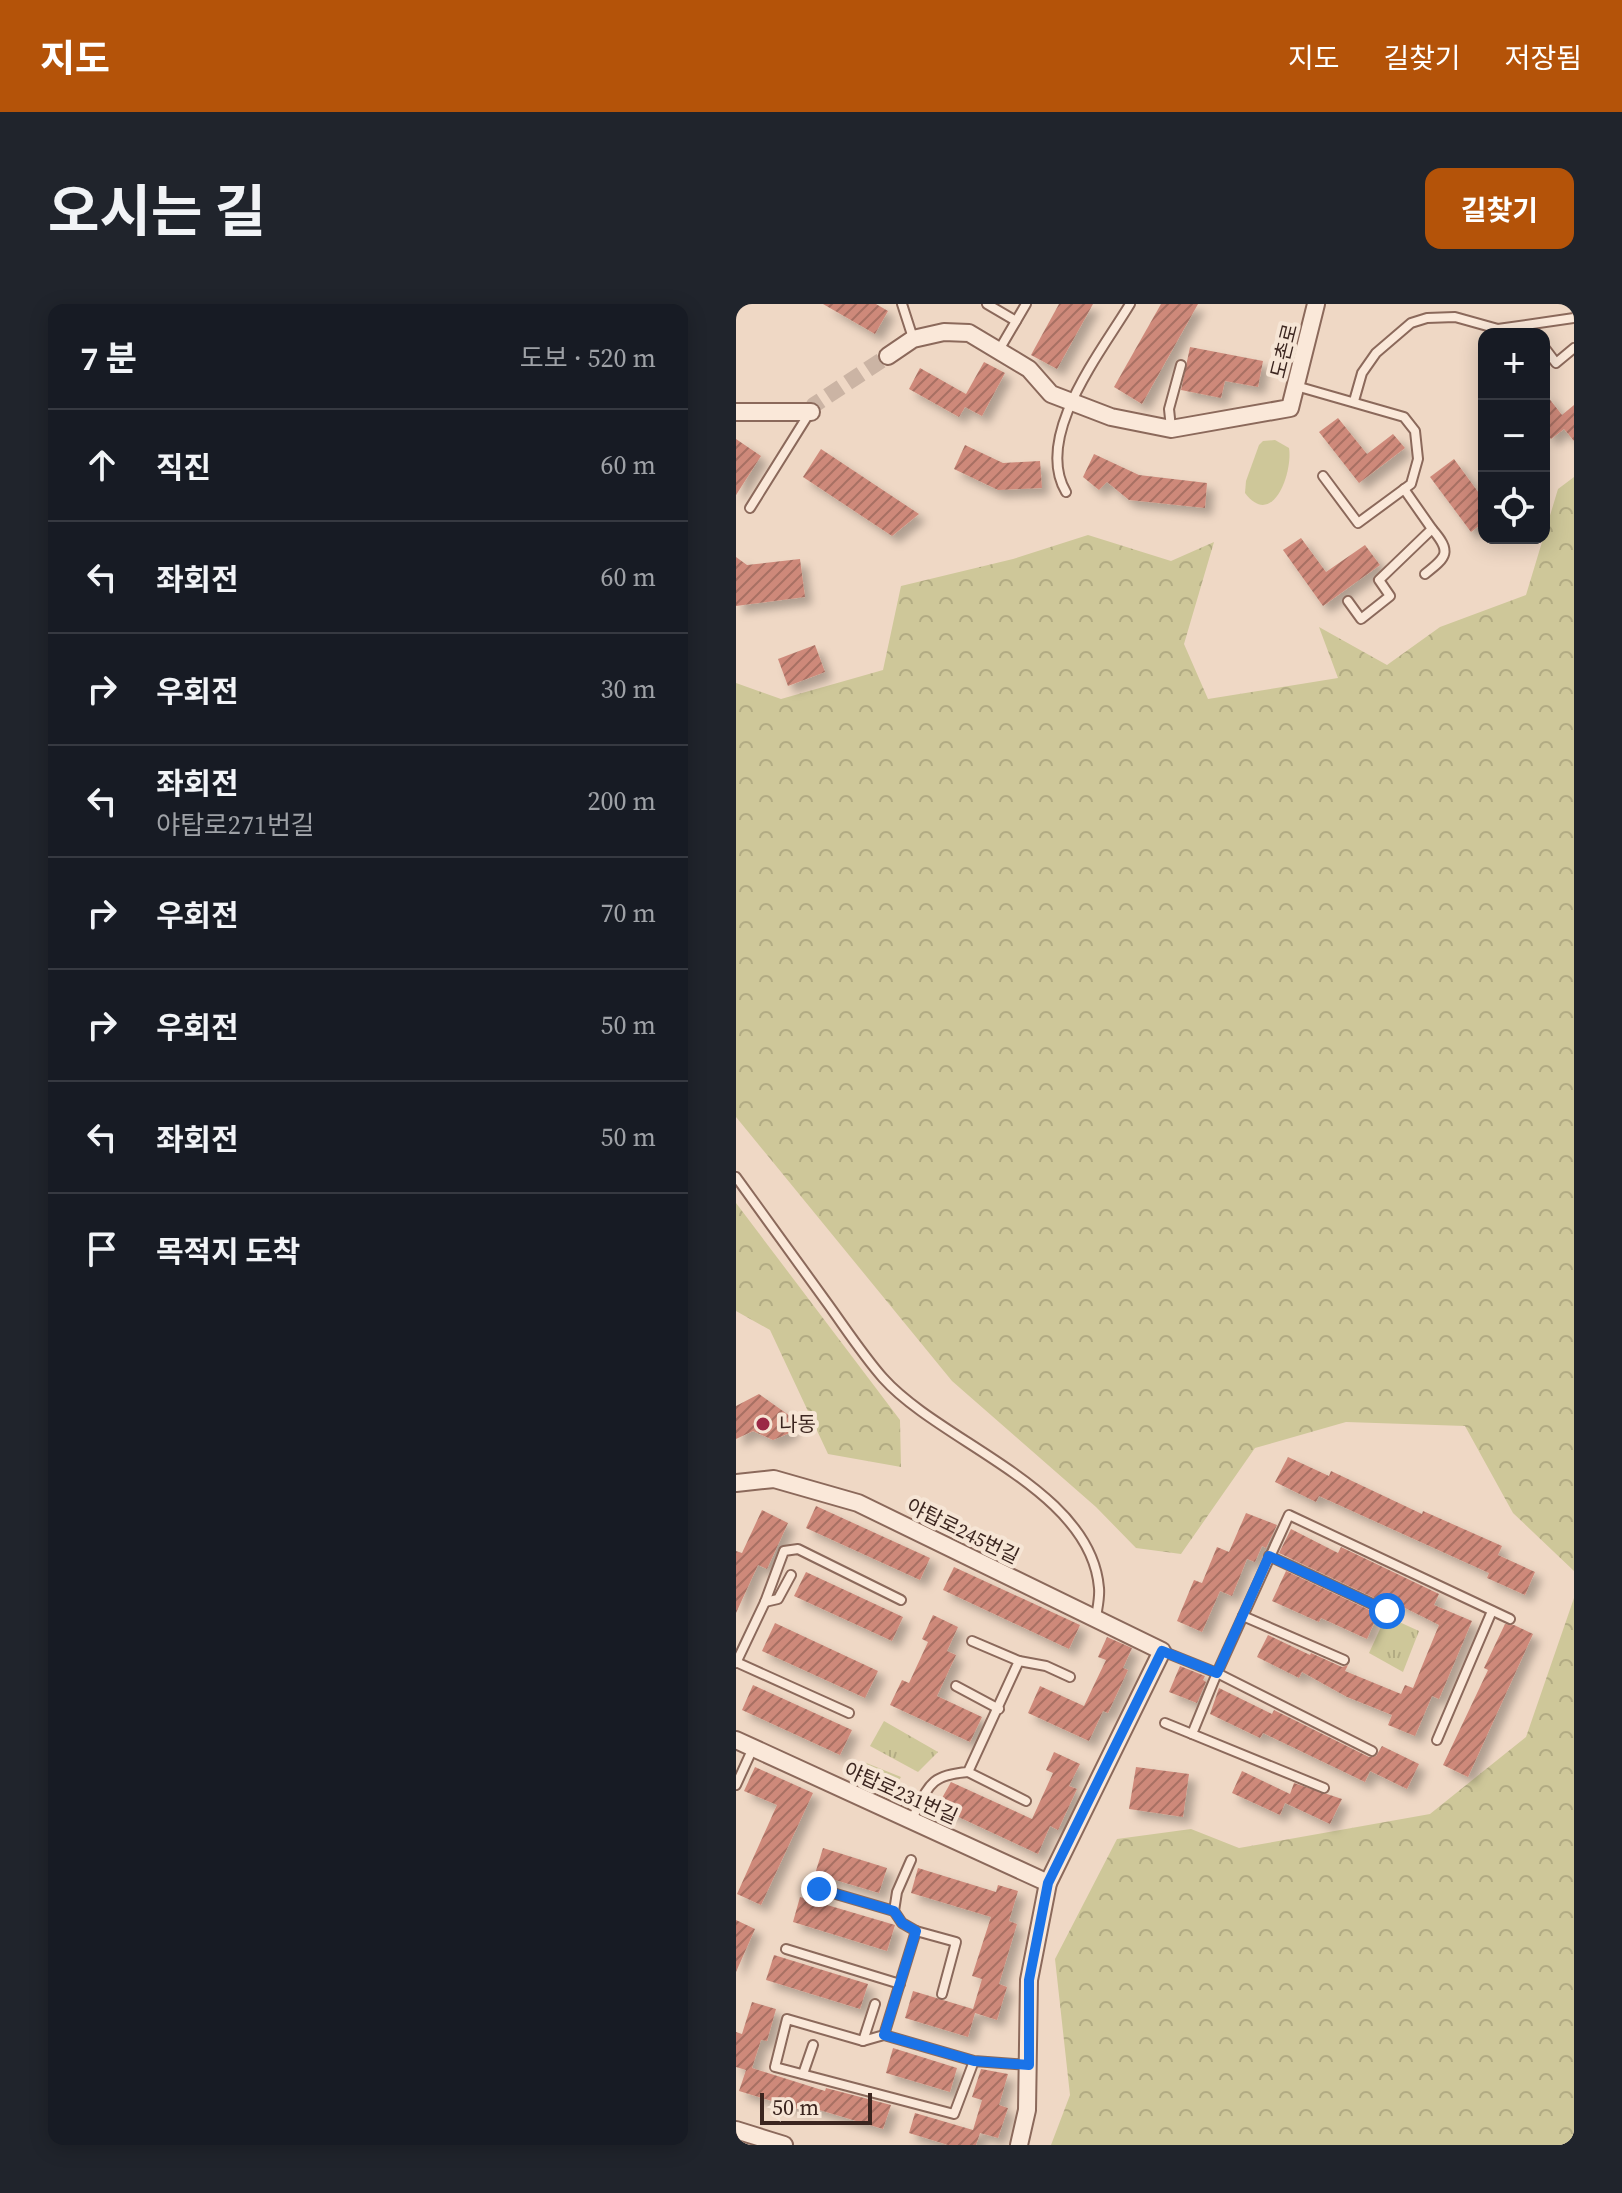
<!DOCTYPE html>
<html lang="ko">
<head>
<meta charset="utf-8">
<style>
	:root { --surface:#171b24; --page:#20242c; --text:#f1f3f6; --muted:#9ea1a6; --line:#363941; --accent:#b45309 }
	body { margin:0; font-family:"Source Serif 4","Noto Sans KR",serif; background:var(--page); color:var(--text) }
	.controls { position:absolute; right:24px; top:24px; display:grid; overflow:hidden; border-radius:16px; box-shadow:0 4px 20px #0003 }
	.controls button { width:72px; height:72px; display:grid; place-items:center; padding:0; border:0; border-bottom:2px solid var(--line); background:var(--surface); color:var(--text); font:40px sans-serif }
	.scale { position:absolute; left:24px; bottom:20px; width:112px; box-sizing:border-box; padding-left:8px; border:4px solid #3b251f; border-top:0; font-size:22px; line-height:28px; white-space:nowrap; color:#3b251f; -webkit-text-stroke:6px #f6e5d5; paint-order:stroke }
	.stop { position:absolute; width:24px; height:24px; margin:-18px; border:6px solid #1a73e8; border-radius:50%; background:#fff }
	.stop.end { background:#1a73e8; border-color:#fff; box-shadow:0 2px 8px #0008 }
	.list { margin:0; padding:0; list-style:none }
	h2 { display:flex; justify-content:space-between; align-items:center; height:104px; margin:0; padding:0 32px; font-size:34px }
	h2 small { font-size:26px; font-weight:400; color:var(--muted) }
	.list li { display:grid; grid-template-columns:52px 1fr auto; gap:24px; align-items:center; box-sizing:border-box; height:112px; padding:0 32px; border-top:2px solid var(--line) }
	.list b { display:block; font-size:30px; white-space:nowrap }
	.list p { margin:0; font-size:26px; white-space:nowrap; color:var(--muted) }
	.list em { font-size:26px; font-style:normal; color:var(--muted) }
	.icon { flex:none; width:44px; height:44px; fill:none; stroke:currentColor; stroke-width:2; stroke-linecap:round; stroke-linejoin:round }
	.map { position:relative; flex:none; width:838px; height:1841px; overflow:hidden; border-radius:16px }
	header { display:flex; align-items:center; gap:48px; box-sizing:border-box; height:112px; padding:0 40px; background:var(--accent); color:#fff }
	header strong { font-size:38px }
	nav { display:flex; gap:44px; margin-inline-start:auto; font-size:28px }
	.intro { display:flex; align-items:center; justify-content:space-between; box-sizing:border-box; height:192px; padding:0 48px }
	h1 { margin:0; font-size:56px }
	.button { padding:20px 36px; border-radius:16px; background:var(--accent); color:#fff; font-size:28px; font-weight:700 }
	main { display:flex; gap:48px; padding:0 48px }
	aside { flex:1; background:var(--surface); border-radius:16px; box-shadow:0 4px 20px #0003 }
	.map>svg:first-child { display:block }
	.grass { fill:#cec799 }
	.forest { fill:url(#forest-crowns) }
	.park { fill:url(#park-tufts) }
	.building { fill:url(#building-hatch); filter:url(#shadow) }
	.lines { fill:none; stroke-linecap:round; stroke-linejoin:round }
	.street-tunnel { stroke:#cbb4a4; stroke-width:16; stroke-dasharray:16 8; stroke-linecap:butt }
	.lane-casing { stroke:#8b695b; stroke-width:12 }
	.street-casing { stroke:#8b695b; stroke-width:20 }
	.lane { stroke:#fae8d9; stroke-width:8 }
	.street { stroke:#fae8d9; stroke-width:16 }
	.route { stroke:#1a73e8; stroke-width:10 }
	.poi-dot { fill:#9b2946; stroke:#f6e5d5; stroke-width:3 }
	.labels { text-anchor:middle; stroke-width:8; stroke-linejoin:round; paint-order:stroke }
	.street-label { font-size:20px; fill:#3b251f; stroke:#f6e5d5 }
	.poi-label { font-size:20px; fill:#3b251f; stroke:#f6e5d5; text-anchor:start }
</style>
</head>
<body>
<header>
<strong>지도</strong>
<nav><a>지도</a><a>길찾기</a><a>저장됨</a></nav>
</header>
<div class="intro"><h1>오시는 길</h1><a class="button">길찾기</a></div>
<main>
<aside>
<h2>7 분<small>도보 · 520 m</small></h2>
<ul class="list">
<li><svg class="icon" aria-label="ahead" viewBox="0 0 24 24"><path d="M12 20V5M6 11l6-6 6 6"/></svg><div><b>직진</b></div><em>60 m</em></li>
<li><svg class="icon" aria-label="left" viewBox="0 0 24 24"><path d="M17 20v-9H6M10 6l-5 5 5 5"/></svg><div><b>좌회전</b></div><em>60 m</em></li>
<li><svg class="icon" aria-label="right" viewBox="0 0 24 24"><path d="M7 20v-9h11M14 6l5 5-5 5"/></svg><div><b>우회전</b></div><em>30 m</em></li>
<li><svg class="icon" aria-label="left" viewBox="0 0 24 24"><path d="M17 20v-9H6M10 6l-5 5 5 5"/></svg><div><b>좌회전</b><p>야탑로271번길</p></div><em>200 m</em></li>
<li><svg class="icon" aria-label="right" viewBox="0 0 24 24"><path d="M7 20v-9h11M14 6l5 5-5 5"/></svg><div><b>우회전</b></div><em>70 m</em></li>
<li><svg class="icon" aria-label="right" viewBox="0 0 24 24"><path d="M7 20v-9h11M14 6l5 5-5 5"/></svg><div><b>우회전</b></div><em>50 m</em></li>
<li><svg class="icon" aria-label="left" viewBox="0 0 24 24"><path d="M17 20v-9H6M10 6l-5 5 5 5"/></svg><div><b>좌회전</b></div><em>50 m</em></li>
<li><svg class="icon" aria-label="arrive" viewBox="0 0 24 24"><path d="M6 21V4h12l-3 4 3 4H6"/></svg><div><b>목적지 도착</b></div></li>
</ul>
</aside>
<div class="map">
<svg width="838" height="1841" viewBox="0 0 838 1841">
	<defs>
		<pattern id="forest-crowns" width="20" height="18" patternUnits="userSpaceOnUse" patternTransform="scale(2)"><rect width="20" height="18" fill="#cec799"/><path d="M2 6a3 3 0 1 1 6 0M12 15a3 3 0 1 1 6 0" fill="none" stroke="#b2ab83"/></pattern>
		<pattern id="park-tufts" width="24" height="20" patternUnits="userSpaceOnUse" patternTransform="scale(2)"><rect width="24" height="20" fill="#cec799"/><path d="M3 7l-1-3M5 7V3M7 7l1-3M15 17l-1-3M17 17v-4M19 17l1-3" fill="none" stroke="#b2ab83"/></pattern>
		<pattern id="building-hatch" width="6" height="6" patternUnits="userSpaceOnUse" patternTransform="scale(2)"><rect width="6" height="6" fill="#ce897a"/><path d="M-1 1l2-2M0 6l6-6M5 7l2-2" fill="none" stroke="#a87063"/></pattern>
		<filter id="shadow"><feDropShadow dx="7" dy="7" stdDeviation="4" flood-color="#0004"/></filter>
	</defs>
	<rect width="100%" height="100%" fill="#efd8c5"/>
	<g class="grass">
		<path d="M539 136 553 144C557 167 537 226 509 189L510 177 523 141 527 137Z"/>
		<polygon points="128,1458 165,1473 154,1490 121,1474"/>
	</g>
	<g class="forest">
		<polygon points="838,173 838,1267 777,1209 729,1122 610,1118 519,1144 445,1250 400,1244 360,1203 216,1077 0,813 0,379 45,395 147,366 165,282 277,255 352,231 435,257 478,238 448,340 472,395 602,374 583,323 651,361 704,323 790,291 822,185"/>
		<polygon points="0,899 164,1116 165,1163 92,1150 34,1026 0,1007"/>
		<polygon points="838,1294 838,1841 315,1841 334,1791 319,1655 381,1535 455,1525 503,1544 694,1510 790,1433"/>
	</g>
	<g class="park">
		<polygon points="650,1312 683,1327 667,1368 633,1349"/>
		<polygon points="148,1417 202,1448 182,1468 134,1442"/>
	</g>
	<g class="building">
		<polygon points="87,0 140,0 152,7 139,30"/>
		<polygon points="323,0 357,0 321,65 295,51"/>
		<polygon points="425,0 462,0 406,100 378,83"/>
		<polygon points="454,43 527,57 522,83 489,77 485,94 445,86"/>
		<polygon points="248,58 269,69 246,112 229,103 223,113 173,85 184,64 230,90"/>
		<polygon points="808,88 826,111 838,101 838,137 828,125 815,135 808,126"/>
		<polygon points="602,114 631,150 657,130 669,144 623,179 583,128"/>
		<polygon points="0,135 25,152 0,191"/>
		<polygon points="229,141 267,159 304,157 306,184 262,186 218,165"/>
		<polygon points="85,145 183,210 156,232 67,173"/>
		<polygon points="358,150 403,171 471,179 469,204 393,196 371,178 363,186 347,173"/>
		<polygon points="718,155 748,196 748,218 735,228 694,173"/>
		<polygon points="565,234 590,268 629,241 644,261 587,302 547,246"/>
		<polygon points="0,253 11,261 64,255 69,293 0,302"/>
		<polygon points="79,341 89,368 52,382 42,355"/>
		<polygon points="23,1090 54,1112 56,1128 37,1136 17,1127 0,1135 0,1102"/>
		<polygon points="552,1153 593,1172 595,1167 686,1210 687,1207 766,1242 762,1251 799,1268 789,1291 751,1274 753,1269 583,1192 580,1198 539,1178"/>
		<polygon points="80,1202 194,1254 184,1276 70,1224"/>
		<polygon points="26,1206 52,1219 31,1265 22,1261 0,1309 0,1247 6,1249"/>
		<polygon points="510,1209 541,1221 530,1244 526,1242 519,1258 511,1255 496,1292 484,1287 466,1328 441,1317 458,1276 466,1279 481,1243 493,1248"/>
		<polygon points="555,1225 602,1249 605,1243 703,1290 698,1301 736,1317 703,1395 696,1392 679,1432 652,1421 656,1411 611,1393 566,1368 563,1374 521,1353 532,1331 574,1351 575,1349 606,1363 612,1361 609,1367 665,1390 669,1381 677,1384 703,1321 649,1294 647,1298 543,1249"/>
		<polygon points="218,1263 344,1321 333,1345 207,1286"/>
		<polygon points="550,1267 642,1310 631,1335 585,1314 583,1318 536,1297"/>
		<polygon points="70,1268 167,1313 156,1337 58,1292"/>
		<polygon points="197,1311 222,1323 211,1347 220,1351 201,1392 246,1413 234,1438 154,1401 166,1376 173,1379 192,1338 186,1335"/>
		<polygon points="39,1319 142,1367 129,1394 26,1347"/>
		<polygon points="769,1320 778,1321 797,1330 732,1473 707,1461 752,1366 748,1364"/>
		<polygon points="371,1333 396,1344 387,1364 392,1366 372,1409 367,1407 353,1437 292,1409 304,1382 348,1402 370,1356 362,1353"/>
		<polygon points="444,1362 469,1372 467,1376 470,1378 461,1399 433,1388"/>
		<polygon points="17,1381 116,1426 104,1451 6,1406"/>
		<polygon points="483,1384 536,1410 538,1406 633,1453 640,1452 646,1442 683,1460 671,1485 634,1467 629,1478 527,1429 524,1434 474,1410"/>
		<polygon points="318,1448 344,1460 333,1482 341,1485 322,1526 314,1522 302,1550 201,1503 215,1478 296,1515 317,1469 310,1466"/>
		<polygon points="19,1463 77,1489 25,1601 1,1590 41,1501 8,1487"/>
		<polygon points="400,1463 453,1470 447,1513 393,1505"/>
		<polygon points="506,1467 554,1490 558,1479 606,1495 594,1520 549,1499 544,1511 496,1489"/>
		<polygon points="87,1544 151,1564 143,1589 79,1570"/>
		<polygon points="182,1564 260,1588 262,1581 282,1587 273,1617 281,1620 263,1680 271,1683 261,1716 239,1709 232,1733 169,1714 177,1687 237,1705 246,1675 236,1672 255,1613 175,1589"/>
		<polygon points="64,1593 159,1621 151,1647 57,1618"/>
		<polygon points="0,1616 19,1625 0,1668"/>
		<polygon points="38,1651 132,1680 124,1705 30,1676"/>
		<polygon points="16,1698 40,1705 31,1737 25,1736 16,1764 89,1787 90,1784 155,1801 147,1825 70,1802 69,1807 3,1787 10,1766 0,1763 0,1728 6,1730"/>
		<polygon points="157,1744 221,1764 214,1788 150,1769"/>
		<polygon points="245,1765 272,1770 263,1801 272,1804 262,1834 244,1829 240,1841 212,1841 173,1829 179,1809 237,1826 246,1796 236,1793"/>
	</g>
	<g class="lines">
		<polyline class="street-tunnel" points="75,108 78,101 152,52"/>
		<defs>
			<g id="lane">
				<polyline points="166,0 177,34"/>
				<polyline points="251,0 280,17"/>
				<polyline points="808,43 820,59 838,44"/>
				<polyline points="263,46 290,0"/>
				<polyline points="560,82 668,113 679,127 682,155 675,180 622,219 587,172"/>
				<polyline points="618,97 626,69 640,49 675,19 691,14 719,13 762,25 838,14"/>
				<polyline points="435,124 433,105 445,61"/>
				<path d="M330 188C297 132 366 47 394 0"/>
				<polyline points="14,204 74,108"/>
				<path d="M689 270C711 253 716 248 696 225"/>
				<polyline points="612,297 625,315 654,292 643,276 696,225 668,185"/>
				<path d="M0 873C30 914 59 955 89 996 108 1022 126 1050 147 1074 205 1139 355 1185 363 1284 364 1294 361 1305 360 1314"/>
				<polyline points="533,1252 651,1307"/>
				<polyline points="29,1298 42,1295 55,1271"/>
				<polyline points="507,1312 608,1356"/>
				<polyline points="426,1347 481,1369 456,1430 588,1484"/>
				<polyline points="283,1357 310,1362 334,1373"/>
				<polyline points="0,1358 113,1409"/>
				<polyline points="0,1359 29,1298 48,1247 62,1245 165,1296"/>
				<polyline points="220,1382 263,1405"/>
				<polyline points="429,1419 456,1430"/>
				<polyline points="701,1436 756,1307"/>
				<polyline points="636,1447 481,1369 553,1211 774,1315"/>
				<polyline points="232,1468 290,1497"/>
				<polyline points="0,1481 17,1444"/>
				<path d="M176 1515C193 1482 193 1471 232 1468L283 1357 236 1337"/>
				<polyline points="83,1585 158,1607"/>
				<polyline points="180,1627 220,1638 206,1690"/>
				<polyline points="50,1645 164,1680"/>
				<polyline points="148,1731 180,1627 166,1619 158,1607 161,1588 175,1556"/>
				<polyline points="127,1737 139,1700"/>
				<polyline points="238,1757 218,1810 39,1763 51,1715 127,1737 148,1731 238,1757 293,1761"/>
				<polyline points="67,1770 77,1741"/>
			</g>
			<g id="street">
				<polyline points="152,52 177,35 208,28 233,29 293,65 315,90 375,113 435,125 554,104 580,0"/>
				<polyline points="0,108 75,108"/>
				<polyline points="0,1179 38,1175 122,1199 426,1347 312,1579 293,1676 291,1806 283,1841"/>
				<polyline points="0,1436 312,1579"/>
				<polyline points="0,1826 48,1841"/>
			</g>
		</defs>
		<use href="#lane" class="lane-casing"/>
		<use href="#street" class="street-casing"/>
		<use href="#lane" class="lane"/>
		<use href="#street" class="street"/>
	</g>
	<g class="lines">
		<polyline class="route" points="83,1585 158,1607 166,1619 180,1627 148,1731 238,1757 293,1761 293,1676 312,1579 426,1347 481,1369 533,1252 651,1307"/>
	</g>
	<circle class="poi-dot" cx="27" cy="1120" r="8"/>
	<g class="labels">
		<g class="street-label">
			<text transform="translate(548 47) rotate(-76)" y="7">도촌로</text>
			<text transform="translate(227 1227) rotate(26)" y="7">야탑로245번길</text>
			<text transform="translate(165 1489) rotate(24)" y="7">야탑로231번길</text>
		</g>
		<g class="poi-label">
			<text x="43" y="1127">나동</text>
		</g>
	</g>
</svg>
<div class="controls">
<button>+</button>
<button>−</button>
<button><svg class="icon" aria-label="locate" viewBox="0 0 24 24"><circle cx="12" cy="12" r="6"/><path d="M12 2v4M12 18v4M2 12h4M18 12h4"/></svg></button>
</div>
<div class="scale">50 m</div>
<div class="stop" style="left:651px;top:1307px"></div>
<div class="stop end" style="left:83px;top:1585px"></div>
</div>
</main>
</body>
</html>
